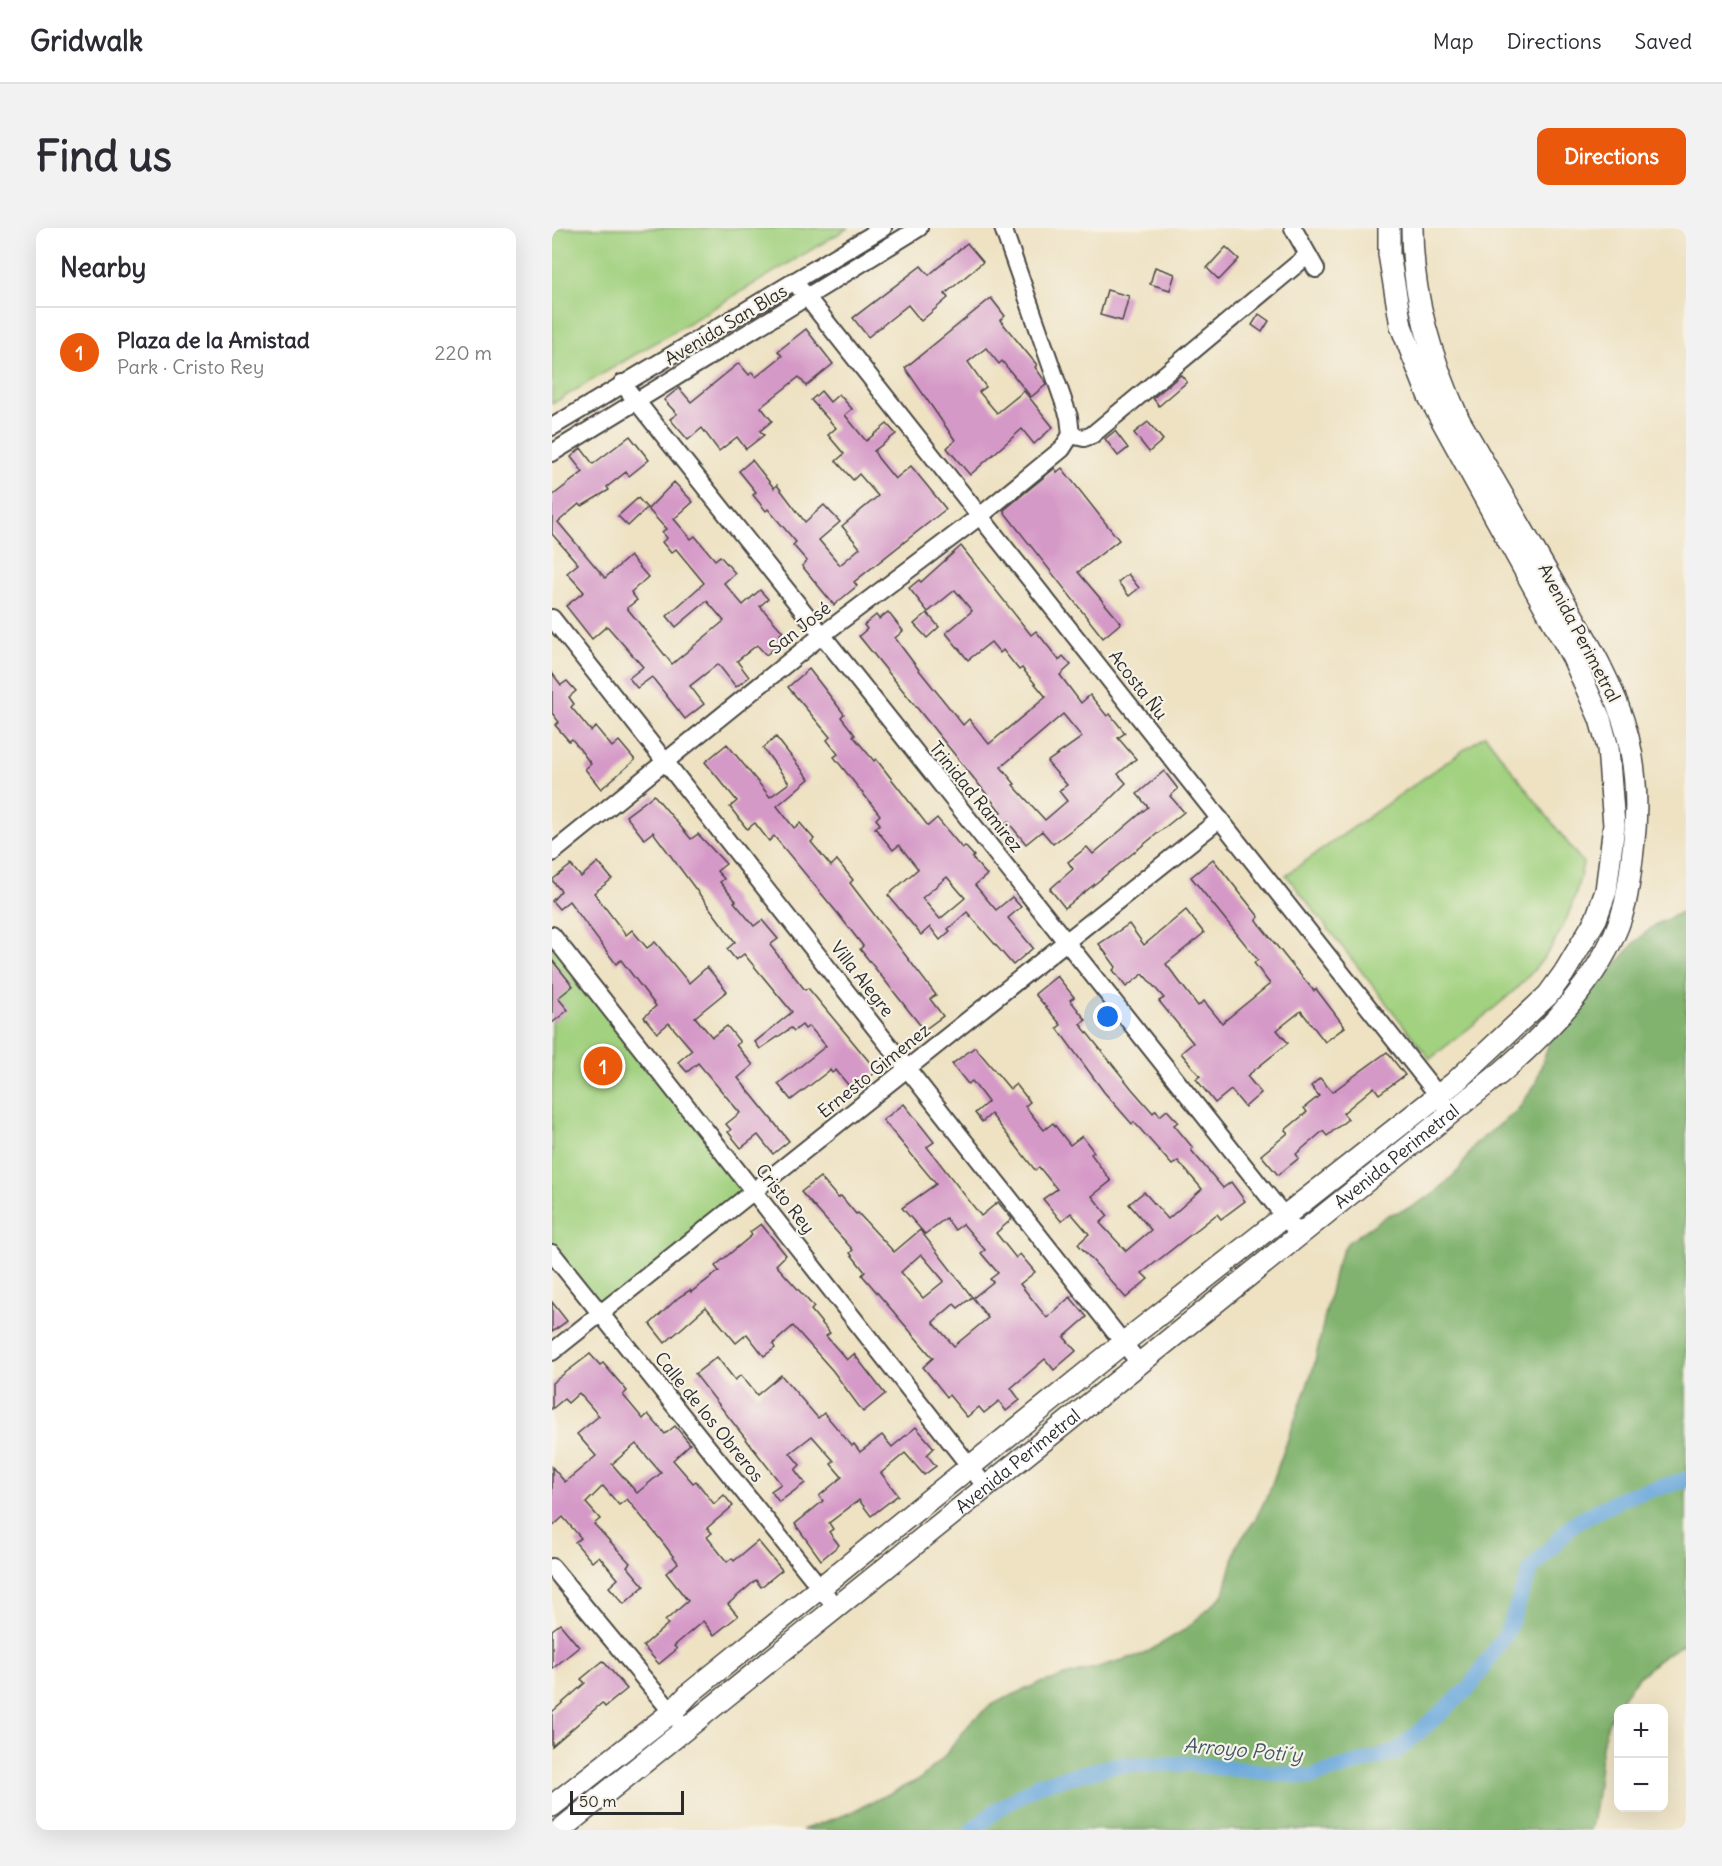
<!DOCTYPE html>
<html lang="en">
<head>
<meta charset="utf-8">
<style>
	:root { --surface:#fff; --page:#f2f2f3; --text:#2b2b33; --muted:#7c7c81; --line:#e1e1e2; --accent:#ea580c }
	body { margin:0; font-family:Delius,sans-serif; background:var(--page); color:var(--text) }
	.controls { position:absolute; right:18px; bottom:18px; display:grid; overflow:hidden; border-radius:12px; box-shadow:0 6px 24px #0002 }
	.controls button { width:54px; height:54px; display:grid; place-items:center; padding:0; border:0; border-bottom:2px solid var(--line); background:var(--surface); color:var(--text); font:30px sans-serif }
	.scale { position:absolute; left:18px; bottom:15px; width:114px; box-sizing:border-box; padding-left:6px; border:3px solid #2b2b2b; border-top:0; font-size:16px; line-height:21px; white-space:nowrap; color:#2b2b2b; -webkit-text-stroke:4px #f7f3e8; paint-order:stroke }
	.you { position:absolute; left:556px; top:789px; width:21px; height:21px; margin:-15px; border:4px solid #fff; border-radius:50%; background:#1a73e8; box-shadow:0 0 0 9px #1a73e833 }
	.badge { display:grid; place-items:center; width:39px; height:39px; border-radius:50%; background:var(--accent); color:#fff; font-size:20px; font-weight:700 }
	.pin { position:absolute; translate:-50% -50%; border:3px solid #fff; box-shadow:0 2px 6px #0006 }
	.list { margin:0; padding:0; list-style:none }
	h2 { display:flex; justify-content:space-between; align-items:center; height:78px; margin:0; padding:0 24px; font-size:26px }
	h2 small { font-size:20px; font-weight:400; color:var(--muted) }
	.list li { display:grid; grid-template-columns:39px 1fr auto; gap:18px; align-items:center; box-sizing:border-box; height:90px; padding:0 24px; border-top:2px solid var(--line) }
	.list b { display:block; font-size:22px; white-space:nowrap }
	.list p { margin:0; font-size:20px; white-space:nowrap; color:var(--muted) }
	.list em { font-size:20px; font-style:normal; color:var(--muted) }
	.map { position:relative; flex:none; width:1134px; height:1602px; overflow:hidden; border-radius:12px }
	header { display:flex; align-items:center; gap:36px; box-sizing:border-box; height:84px; padding:0 30px; background:var(--surface); border-bottom:2px solid var(--line) }
	header strong { font-size:28px }
	nav { display:flex; gap:33px; margin-inline-start:auto; font-size:21px }
	.intro { display:flex; align-items:center; justify-content:space-between; box-sizing:border-box; height:144px; padding:0 36px }
	h1 { margin:0; font-size:42px }
	.button { padding:15px 27px; border-radius:12px; background:var(--accent); color:#fff; font-size:21px; font-weight:700 }
	main { display:flex; gap:36px; padding:0 36px }
	aside { flex:1; background:var(--surface); border-radius:12px; box-shadow:0 6px 24px #0002 }
	.map>svg:first-child { display:block }
	.green { fill:#a2d180; stroke:#667e56; stroke-width:1.5 }
	.forest { fill:#81b36e; stroke:#566f4c; stroke-width:1.5 }
	.lines { fill:none; stroke-linecap:round; stroke-linejoin:round }
	.canal { stroke:#69a7db; stroke-width:16 }
	.building { fill:#d599c7; fill-rule:evenodd }
	.minor-casing { stroke:#484642; stroke-width:20 }
	.major-casing { stroke:#484642; stroke-width:24 }
	.minor { stroke:#fff; stroke-width:16 }
	.major { stroke:#fff; stroke-width:21 }
	.labels { text-anchor:middle; stroke-width:4.5; stroke-linejoin:round; paint-order:stroke }
	.street-label { font-size:18px; fill:#2b2b2b; stroke:#f7f3e8 }
	.water-label { font-size:20px; font-style:italic; fill:#415669; stroke:#f7f3e8 }
</style>
</head>
<body>
<header>
<strong>Gridwalk</strong>
<nav><a>Map</a><a>Directions</a><a>Saved</a></nav>
</header>
<div class="intro"><h1>Find us</h1><a class="button">Directions</a></div>
<main>
<aside>
<h2>Nearby<small></small></h2>
<ul class="list">
<li><span class="badge">1</span><div><b>Plaza de la Amistad</b><p>Park · Cristo Rey</p></div><em>220 m</em></li>
</ul>
</aside>
<div class="map">
<svg width="1134" height="1602" viewBox="0 0 1134 1602">
	<rect width="100%" height="100%" fill="#f7f3e8"/>
	<filter id="ink" filterUnits="userSpaceOnUse"><feTurbulence type="fractalNoise" baseFrequency=".0167" numOctaves="2"/><feDisplacementMap in="SourceGraphic" scale="12" xChannelSelector="R" yChannelSelector="G"/><feConvolveMatrix kernelMatrix="1 2 1 2 8 2 1 2 1" color-interpolation-filters="sRGB"/></filter>
	<filter id="wash" filterUnits="userSpaceOnUse"><feTurbulence type="fractalNoise" baseFrequency=".008" numOctaves="4" result="noise"/><feDisplacementMap in="SourceGraphic" scale="24" xChannelSelector="R" yChannelSelector="G"/><feGaussianBlur stdDeviation="1.35" result="paint"/><feColorMatrix in="noise" values="0 0 0 0 0 0 0 0 0 0 0 0 0 0 0 0 0 1.4 0 .05"/><feComposite in="paint" operator="in"/></filter>
	<g filter="url(#wash)">
		<rect width="100%" height="100%" fill="#eee2c3"/>
		<g class="green">
			<polygon points="0,0 296,0 0,176"/>
			<path d="M933 507 1031 635C1012 739 954 769 878 831L734 647Z"/>
			<polygon points="0,712 202,964 48,1085 0,1019"/>
		</g>
		<path class="forest" d="M1134 682V1415C1095 1434 1056 1475 1050 1519 1046 1547 1046 1576 1038 1602H250L295 1586 368 1551 390 1531 420 1493 439 1477 485 1456 592 1426 634 1401 672 1366 685 1317 703 1292 717 1264 762 1138 784 1037 795 1015 836 987 858 980 883 965 907 942 923 916 965 883 983 857 1000 806 1038 768 1083 714 1103 697Z"/>
		<g class="lines">
			<polyline class="canal" points="420,1602 446,1581 488,1556 564,1537 636,1536 758,1549 844,1524 917,1460 954,1406 979,1341 1022,1295 1073,1269 1134,1252"/>
		</g>
		<g id="blocks">
			<g class="building">
				<polygon points="415,15 431,34 393,66 396,70 369,93 356,77 316,109 301,90 369,38 377,47"/>
				<polygon points="674,19 687,31 667,52 655,40"/>
				<polygon points="603,39 623,46 618,62 598,56"/>
				<polygon points="555,62 577,68 570,93 548,87"/>
				<polygon points="439,70 453,88 448,92 485,137 483,139 495,156 479,169 450,133 447,136 434,120 416,134 434,159 427,164 445,185 472,163 501,199 482,216 470,201 418,247 395,220 403,212 353,140"/>
				<polygon points="707,86 717,93 710,104 700,97"/>
				<polygon points="254,101 281,136 254,158 247,149 209,179 220,193 208,203 212,207 194,221 185,209 167,223 150,200 136,212 118,191 125,186 112,172 127,160 139,174 187,135 197,147 200,144 204,149 230,128 226,123"/>
				<polygon points="629,147 635,154 607,178 601,170"/>
				<polygon points="269,163 278,174 287,166 300,181 293,187 314,213 335,196 344,206 322,223 326,230 343,251 359,238 394,281 302,354 305,358 282,377 250,338 255,333 241,317 244,314 216,281 214,283 201,267 204,264 187,243 200,232 222,260 225,257 253,294 272,277 288,294 267,312 288,337 308,320 290,298 326,268 307,246 301,252 284,233 292,226 276,207 284,200 259,172"/>
				<polygon points="596,194 611,212 597,224 582,205"/>
				<polygon points="563,203 576,220 566,228 553,211"/>
				<polygon points="78,208 97,232 77,248 74,244 55,259 57,262 30,278 27,276 6,294 53,350 78,328 96,349 79,364 85,372 75,380 120,436 172,393 155,373 124,399 115,388 152,355 124,321 119,325 110,314 115,310 110,304 114,301 96,281 122,254 141,274 122,291 139,311 143,308 163,332 168,328 183,345 172,355 191,377 208,362 216,371 208,378 231,404 228,406 232,412 214,427 205,417 185,433 197,449 184,459 166,436 138,458 152,476 133,491 100,449 85,460 77,450 91,439 55,398 40,411 14,378 32,364 15,345 26,336 0,306 0,268 31,244 19,229 29,220 41,236"/>
				<polygon points="503,240 505,244 510,240 567,312 526,344 569,395 551,410 453,285 452,282"/>
				<polygon points="86,270 95,280 76,298 66,288"/>
				<path d="M409 318 479 407 484 403 507 432 511 428 519 437 508 447 529 475 538 467 555 488 558 486 573 505 566 510 584 531 566 546 574 555 552 577 501 616 490 603 474 616 456 594 450 599 442 590 449 584 307 408 315 401 312 397 324 387 327 391 336 384 351 403 343 410 367 442 411 497 417 491 437 516 494 469 470 440 467 442 451 422 448 425 439 414 416 432 394 405 420 383 403 362 376 384 357 360 367 352 369 354ZM511 486 530 509 495 534 515 557 507 563 515 573 493 592 461 557 463 556 449 539Z"/>
				<polygon points="576,346 587,360 577,368 566,354"/>
				<polygon points="375,385 387,399 375,410 362,396"/>
				<path d="M257 441 292 486 289 489 303 507 301 508 322 533 324 531 376 598 385 590 410 620 413 618 422 628 420 630 435 647 423 657 444 682 460 669 469 679 456 690 481 720 461 737 415 684 396 701 398 703 388 712 378 699 369 707 336 667 366 641 347 617 341 622 323 600 328 596 324 591 328 587 282 529 286 526 275 512 278 509 236 459ZM395 649 413 670 388 691 370 670Z"/>
				<polygon points="0,445 9,457 15,453 24,463 17,469 22,476 19,479 39,503 44,499 60,519 67,513 83,532 49,561 33,541 39,536 20,511 17,513 3,497 7,494 0,485"/>
				<polygon points="224,509 257,551 225,578 242,600 248,595 262,611 259,614 279,638 285,632 301,652 298,655 384,767 378,771 391,788 372,802 308,721 311,718 287,687 222,608 217,613 203,595 195,601 178,579 185,573 153,534 175,516 218,569 237,555 211,520"/>
				<polygon points="612,543 626,561 618,568 632,584 513,680 498,661 521,641 516,634 535,619 541,626 596,579 585,566"/>
				<polygon points="102,567 139,611 146,606 174,636 165,643 172,651 168,654 184,673 182,674 202,698 210,692 226,711 218,717 235,739 253,762 256,760 325,843 301,863 284,842 280,845 278,842 239,872 226,856 274,818 257,798 253,801 250,797 242,803 239,800 208,821 203,814 240,784 192,726 184,732 175,721 183,714 101,604 92,611 74,588"/>
				<polygon points="661,631 707,689 704,692 740,737 762,763 764,761 793,799 773,814 749,783 725,802 736,815 695,848 709,865 693,879 679,862 663,875 644,851 648,848 629,825 641,815 607,773 612,770 591,746 574,759 561,742 564,739 547,716 577,696 592,717 634,682 652,705 614,736 646,778 652,773 670,795 718,756 702,735 706,732 639,649"/>
				<polygon points="46,634 60,651 42,665 74,707 80,702 95,720 103,714 137,755 155,739 175,763 143,789 160,809 175,798 188,814 184,817 201,837 186,850 237,913 221,926 206,907 189,920 176,904 179,902 174,896 188,885 146,835 135,844 126,834 140,822 117,795 105,805 92,789 104,778 69,732 64,736 17,673 7,681 0,673 9,663 0,652 19,637 29,649"/>
				<polygon points="0,732 21,758 6,770 16,782 0,795"/>
				<polygon points="505,748 522,769 518,772 534,792 528,796 580,861 601,885 604,882 608,888 615,882 626,894 622,897 641,920 639,922 671,960 679,954 693,973 669,991 665,986 590,1045 596,1051 574,1070 526,1016 537,1006 519,985 509,993 491,971 505,961 487,939 483,942 439,886 430,894 423,885 436,874 420,853 416,856 400,836 423,819 458,861 464,856 478,874 473,878 492,902 501,895 518,917 530,908 542,924 539,926 559,953 540,968 556,988 548,995 574,1023 599,1002 577,976 592,964 616,991 650,961 626,933 620,937 582,894 580,896 552,864 505,800 509,797 483,766"/>
				<polygon points="835,824 853,847 827,866 822,859 791,885 796,891 775,908 771,903 744,926 747,930 726,947 709,927 736,905 733,902 755,884 752,880 767,868 759,858 768,850 780,864"/>
				<path d="M352 876 382 914 375 919 429 988 446 974 460 991 444 1005 464 1030 468 1026 483 1044 468 1056 495 1090 518 1069 535 1089 512 1109 524 1123 502 1142 493 1131 459 1160 468 1172 454 1183 447 1173 432 1185 427 1179 415 1189 397 1167 395 1169 371 1139 381 1130 310 1047 313 1044 298 1025 301 1022 249 964 268 949 286 970 289 968 304 986 306 985 342 1024 368 1002 420 1069 406 1080 402 1076 381 1094 402 1118 436 1090 421 1070 441 1054 438 1051 446 1045 429 1025 433 1022 411 996 403 1002 394 990 373 1006 350 980 384 956 331 892ZM369 1026 392 1053 371 1070 349 1044Z"/>
				<polygon points="209,996 234,1027 224,1037 262,1079 259,1082 278,1105 274,1108 295,1132 302,1126 333,1166 311,1184 281,1143 241,1098 221,1116 223,1120 212,1128 195,1106 184,1115 154,1079 113,1115 98,1096 127,1069 138,1062 139,1064 167,1043 163,1038 200,1007 198,1004"/>
				<polygon points="0,1074 15,1093 0,1104"/>
				<path d="M38 1126 48 1137 51 1135 75 1163 71 1167 91 1191 96 1186 113 1206 123 1198 138 1216 121 1232 141 1255 144 1253 162 1276 172 1267 181 1278 155 1300 160 1305 155 1309 175 1334 180 1330 182 1333 206 1313 230 1342 209 1359 204 1352 176 1376 186 1388 162 1407 151 1393 122 1418 125 1421 107 1436 91 1418 116 1396 113 1393 136 1373 114 1345 126 1335 112 1316 75 1271 67 1277 51 1258 34 1275 48 1291 42 1296 78 1335 75 1338 92 1358 72 1376 57 1359 66 1351 47 1328 40 1334 23 1314 29 1310 11 1289 0 1299V1239L13 1254 44 1228 25 1206 47 1188 27 1165 16 1175 12 1171 0 1181V1155ZM84 1216 109 1245 85 1265 60 1236Z"/>
				<polygon points="165,1129 183,1152 189,1147 205,1167 229,1147 266,1190 272,1185 300,1218 302,1216 308,1224 330,1207 340,1219 364,1199 382,1220 375,1227 384,1238 372,1247 353,1225 329,1245 346,1267 319,1288 307,1272 277,1295 281,1301 277,1304 287,1317 269,1332 243,1296 271,1273 267,1268 290,1249 279,1236 282,1233 260,1208 238,1225 248,1237 243,1242 253,1255 227,1274 219,1263 229,1256 143,1146"/>
				<polygon points="8,1396 27,1419 0,1441 0,1402"/>
				<polygon points="51,1433 75,1461 53,1479 50,1475 0,1518 0,1484 33,1455 29,1451"/>
			</g>
		</g>
	</g>
	<g filter="url(#ink)">
		<use href="#blocks" fill-opacity="0" stroke="#484642" stroke-width="1.5"/>
		<g class="lines">
			<defs>
				<g id="minor">
					<polyline points="451,0 517,189 519,207"/>
					<polyline points="741,0 764,41"/>
					<polyline points="242,53 893,876"/>
					<polyline points="70,155 748,1008"/>
					<polyline points="0,199 331,0"/>
					<polyline points="519,207 532,210 540,207 756,27"/>
					<polyline points="0,225 367,0"/>
					<polyline points="0,390 588,1136"/>
					<polyline points="0,625 270,407 428,288 510,221 519,207"/>
					<polyline points="0,707 434,1259"/>
					<polyline points="0,1025 283,1378"/>
					<polyline points="0,1124 668,591"/>
					<polyline points="0,1339 127,1493"/>
				</g>
				<g id="major">
					<polyline points="0,1578 120,1484 138,1465 571,1115 902,855 996,767 1012,745 1044,691 1054,663 1062,597 1056,520 1048,491 1021,430 877,169 849,98 837,26 837,0"/>
					<path id="s1" d="M8 1602 951 843C1000 800 1057 741 1073 676 1077 658 1079 640 1081 622 1086 583 1085 547 1076 509 1062 455 1031 405 1003 358 971 302 939 247 907 192 879 130 860 68 860 0"/>
				</g>
			</defs>
			<use href="#minor" class="minor-casing"/>
			<use href="#major" class="major-casing"/>
			<use href="#minor" class="minor"/>
			<use href="#major" class="major"/>
		</g>
	</g>
	<g class="labels">
		<g class="street-label">
			<text transform="translate(174 97) rotate(-31)" y="6">Avenida San Blas</text>
			<text transform="translate(248 400) rotate(-38)" y="6">San José</text>
			<text transform="translate(1027 405) rotate(62)" y="6">Avenida Perimetral</text>
			<text transform="translate(586 457) rotate(52)" y="6">Acosta Ñu</text>
			<text transform="translate(424 569) rotate(51)" y="6">Trinidad Ramirez</text>
			<text transform="translate(310 751) rotate(52)" y="6">Villa Alegre</text>
			<text transform="translate(322 843) rotate(-39)" y="6">Ernesto Gimenez</text>
			<text dy="6" stroke="none"><textPath href="#s1" startOffset="1074">Avenida Perimetral</textPath></text>
			<text transform="translate(233 971) rotate(52)" y="6">Cristo Rey</text>
			<text transform="translate(157 1189) rotate(51)" y="6">Calle de los Obreros</text>
			<text dy="6" stroke="none"><textPath href="#s1" startOffset="588">Avenida Perimetral</textPath></text>
		</g>
		<g class="water-label">
			<text transform="translate(691 1522) rotate(5)" y="7">Arroyo Poti´y</text>
		</g>
	</g>
</svg>
<div class="controls">
<button>+</button>
<button>−</button>
</div>
<div class="scale">50 m</div>
<div class="you"></div>
<div class="pin badge" style="left:51px;top:838px">1</div>
</div>
</main>
</body>
</html>
